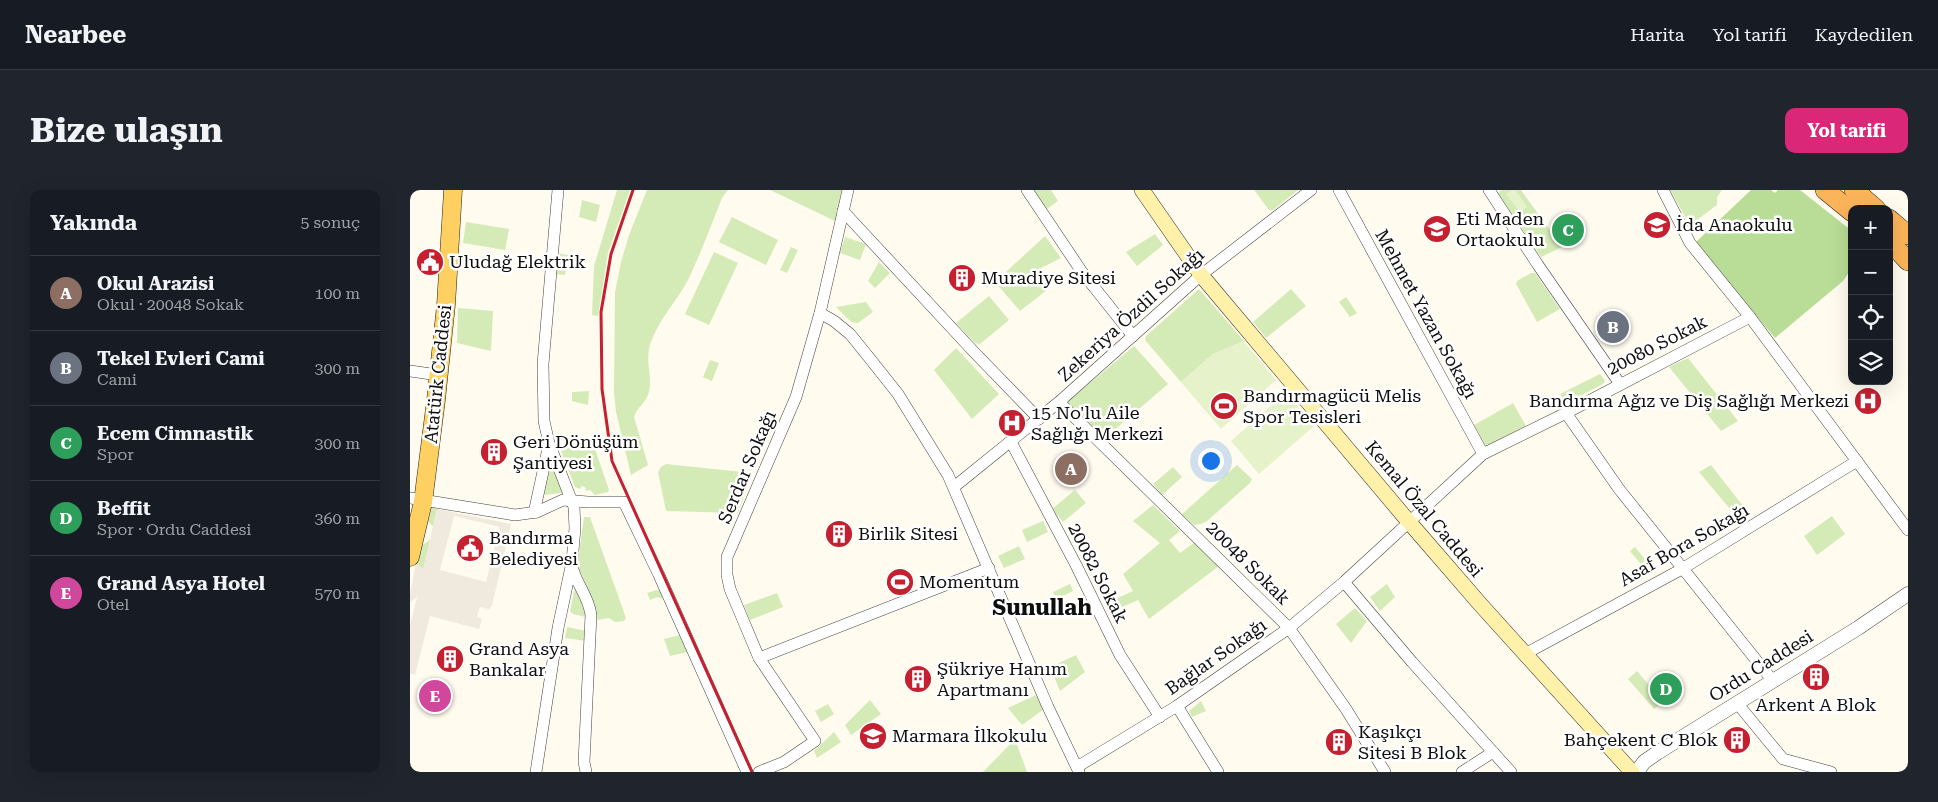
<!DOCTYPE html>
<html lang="tr">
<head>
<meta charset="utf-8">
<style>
	:root { --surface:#171b24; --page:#20242c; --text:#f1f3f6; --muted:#9ea1a6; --line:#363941; --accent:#db2777 }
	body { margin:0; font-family:"Roboto Serif",serif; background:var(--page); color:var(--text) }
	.controls { position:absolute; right:15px; top:15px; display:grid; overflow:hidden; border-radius:10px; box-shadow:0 5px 20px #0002 }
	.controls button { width:45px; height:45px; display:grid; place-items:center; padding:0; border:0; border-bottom:1px solid var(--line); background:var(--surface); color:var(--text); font:25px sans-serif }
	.you { position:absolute; left:800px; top:270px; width:18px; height:18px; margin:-12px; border:4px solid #fff; border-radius:50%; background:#1a73e8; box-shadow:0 0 0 8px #1a73e833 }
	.badge { display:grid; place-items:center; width:32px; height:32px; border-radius:50%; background:var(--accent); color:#fff; font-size:16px; font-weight:700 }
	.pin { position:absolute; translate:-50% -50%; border:2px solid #fff; box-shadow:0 1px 5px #0006 }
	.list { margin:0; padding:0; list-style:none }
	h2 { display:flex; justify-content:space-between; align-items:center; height:65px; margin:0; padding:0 20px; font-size:21px }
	h2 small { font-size:16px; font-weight:400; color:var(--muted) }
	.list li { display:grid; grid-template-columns:32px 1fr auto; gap:15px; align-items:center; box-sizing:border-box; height:75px; padding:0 20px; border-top:1px solid var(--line) }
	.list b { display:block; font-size:19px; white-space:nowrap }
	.list p { margin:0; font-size:16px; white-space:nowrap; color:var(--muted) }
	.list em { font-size:16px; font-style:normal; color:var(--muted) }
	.icon { flex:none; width:28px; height:28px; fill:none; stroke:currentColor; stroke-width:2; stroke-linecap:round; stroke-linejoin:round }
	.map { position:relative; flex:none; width:1498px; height:582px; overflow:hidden; border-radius:10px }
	header { display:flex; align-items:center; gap:30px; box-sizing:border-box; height:70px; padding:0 25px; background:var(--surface); border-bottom:1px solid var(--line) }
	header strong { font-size:24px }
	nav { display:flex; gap:28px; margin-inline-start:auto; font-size:18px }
	.intro { display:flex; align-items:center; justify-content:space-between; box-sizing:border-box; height:120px; padding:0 30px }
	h1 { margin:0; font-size:35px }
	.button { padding:12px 22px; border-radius:10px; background:var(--accent); color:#fff; font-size:18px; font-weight:700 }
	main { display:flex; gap:30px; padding:0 30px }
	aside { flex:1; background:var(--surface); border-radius:10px; box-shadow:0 5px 20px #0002 }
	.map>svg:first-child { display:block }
	.green { fill:#d5ebb7 }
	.forest { fill:#b9dd96 }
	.pitch { fill:#e6f2c9 }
	.plaza { fill:#f0eade; fill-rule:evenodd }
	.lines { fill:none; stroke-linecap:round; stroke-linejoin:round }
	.minor-casing { stroke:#414141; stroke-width:12 }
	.tertiary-casing { stroke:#414141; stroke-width:15 }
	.secondary-casing { stroke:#303030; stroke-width:16 }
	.primary-casing { stroke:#1f1f1f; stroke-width:19 }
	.trunk-casing { stroke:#1f1f1f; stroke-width:20 }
	.minor { stroke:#fff; stroke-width:11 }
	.tertiary { stroke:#fff; stroke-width:14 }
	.secondary { stroke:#fff1aa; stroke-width:15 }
	.primary { stroke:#fed061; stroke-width:18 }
	.trunk { stroke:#fcb45a; stroke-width:19 }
	.rail { stroke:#c52030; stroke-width:3 }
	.labels { text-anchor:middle; stroke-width:5; stroke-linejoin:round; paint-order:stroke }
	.poi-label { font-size:18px; fill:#0e0e0e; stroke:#fff; text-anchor:start }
	.street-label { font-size:18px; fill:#0e0e0e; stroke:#fff }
	.district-label { font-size:22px; font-weight:bold; fill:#0e0e0e; stroke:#fff }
</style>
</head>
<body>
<header>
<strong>Nearbee</strong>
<nav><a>Harita</a><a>Yol tarifi</a><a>Kaydedilen</a></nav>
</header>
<div class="intro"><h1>Bize ulaşın</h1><a class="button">Yol tarifi</a></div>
<main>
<aside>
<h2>Yakında<small>5 sonuç</small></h2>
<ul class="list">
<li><span class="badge" style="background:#8d6e63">A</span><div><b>Okul Arazisi</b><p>Okul · 20048 Sokak</p></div><em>100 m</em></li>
<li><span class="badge" style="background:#6b7280">B</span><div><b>Tekel Evleri Cami</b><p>Cami</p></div><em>300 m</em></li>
<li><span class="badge" style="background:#2e9e5b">C</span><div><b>Ecem Cimnastik</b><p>Spor</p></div><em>300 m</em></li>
<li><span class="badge" style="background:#2e9e5b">D</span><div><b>Beffit</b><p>Spor · Ordu Caddesi</p></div><em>360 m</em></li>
<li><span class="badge" style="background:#d1479c">E</span><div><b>Grand Asya Hotel</b><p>Otel</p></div><em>570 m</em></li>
</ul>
</aside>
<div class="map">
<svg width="1498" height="582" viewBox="0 0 1498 582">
	<rect width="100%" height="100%" fill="#fffbef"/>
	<g class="green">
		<polygon points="207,0 220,0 198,63 188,126 182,125 184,76"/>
		<path d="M237 0H318L312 8C301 35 291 63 278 90 267 111 249 129 241 152 234 171 243 185 239 202 236 213 227 217 224 227L238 275 221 285 206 222 204 203 205 102 211 72 219 45Z"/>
		<polygon points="360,0 432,0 425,31"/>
		<polygon points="619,0 641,0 648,11 634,21"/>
		<polygon points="844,0 888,0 863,20 859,20"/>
		<polygon points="1091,0 1111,0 1152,57 1131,67 1088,3"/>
		<polygon points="1260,0 1312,0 1307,7 1307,15 1283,33 1278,32"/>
		<polygon points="172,10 190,15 186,32 169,27"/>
		<polygon points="322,27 368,50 356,75 309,52"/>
		<polygon points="56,32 99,39 95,60 53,53"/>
		<polygon points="745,44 753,55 727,76 716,62"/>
		<polygon points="635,46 651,68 623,82 637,100 610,121 585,92"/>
		<polygon points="435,47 456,54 450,70 430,63"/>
		<polygon points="381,57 388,60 377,83 370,80"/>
		<polygon points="304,62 328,73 299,135 275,124"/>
		<polygon points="145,63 158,65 155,85 144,84"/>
		<polygon points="469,72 480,83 465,98 458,91"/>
		<polygon points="1121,83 1125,83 1150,119 1127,132 1106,94 1107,91"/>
		<polygon points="789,99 834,151 803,164 771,192 735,150 736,146"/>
		<polygon points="881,99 896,116 856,148 843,132"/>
		<polygon points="579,106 599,130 570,154 565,153 546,133"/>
		<polygon points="936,107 947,123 940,127 929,112"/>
		<polygon points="456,112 463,122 448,133 441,132 426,117"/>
		<polygon points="48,118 83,121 81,161 47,153"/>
		<polygon points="724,156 758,194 695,248 656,213"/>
		<polygon points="546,158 589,204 562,229 524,180"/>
		<polygon points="1278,168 1328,231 1311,241 1259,177"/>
		<polygon points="300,170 309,173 302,191 293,187"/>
		<polygon points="1190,184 1195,191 1193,194 1158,212 1154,211 1150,204"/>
		<polygon points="179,201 178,215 162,211 162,202"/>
		<polygon points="1103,213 1116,236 1076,258 1064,235"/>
		<polygon points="183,253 199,300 198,302 185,305 180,300 176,301 175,297 172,296 170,299 165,297 150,258"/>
		<polygon points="256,274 342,283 328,323 256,321 248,282 251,277"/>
		<polygon points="827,275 842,289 840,293 797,331 791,334 784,335 772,324"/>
		<polygon points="1301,275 1337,321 1332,325 1325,325 1289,282"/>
		<polygon points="763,277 772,287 752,305 743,294"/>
		<polygon points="139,280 144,280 152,303 133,305"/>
		<polygon points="665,300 676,313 653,332 642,319"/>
		<polygon points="743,315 770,341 759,350 770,363 785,352 809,376 739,429 728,410 699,423 696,413 723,401 713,384 750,353 723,331"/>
		<polygon points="22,316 27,319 23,337 18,331"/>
		<polygon points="1422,326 1435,344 1407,365 1394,346"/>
		<polygon points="174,327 180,327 216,428 214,431 205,432 199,428 188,430 183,413 167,378"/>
		<polygon points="633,331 638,342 617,352 612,340"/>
		<polygon points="21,349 13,380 6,372 11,356"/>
		<polygon points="609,356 615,369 594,378 588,366"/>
		<polygon points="1225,357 1243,379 1238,383 1220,361"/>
		<polygon points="166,392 169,395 176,427 163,424 160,421"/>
		<polygon points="660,394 663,401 647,409 643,402"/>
		<polygon points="977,394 985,407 970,421 960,407"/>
		<polygon points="250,399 253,409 248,407 240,410 237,403"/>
		<polygon points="367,403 373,417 340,430 334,415"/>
		<polygon points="945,418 957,431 941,453 926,434"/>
		<polygon points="157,437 176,441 176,451 155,448"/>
		<polygon points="270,445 278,462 260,466 254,449"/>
		<polygon points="666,465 675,482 650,501 640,477"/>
		<polygon points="1227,481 1253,512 1244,519 1218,489"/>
		<polygon points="626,505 634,519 612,535 598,518"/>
		<polygon points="460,510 471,524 441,545 435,535"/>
		<polygon points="791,511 796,521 782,527 779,521"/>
		<polygon points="418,514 424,524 411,532 405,521"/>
		<polygon points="424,542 431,552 407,568 404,561"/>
		<polygon points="605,549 617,582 573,582"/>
	</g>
	<polygon class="forest" points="1341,0 1361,0 1365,3 1368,0 1390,0 1442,41 1442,78 1433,91 1365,148 1285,53"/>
	<g class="pitch">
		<polygon points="1102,0 1105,0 1117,17 1110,22 1096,4"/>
		<polygon points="834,151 866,190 811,239 771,192 803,164"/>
		<polygon points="876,203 904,236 849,284 821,251"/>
	</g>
	<path class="plaza" d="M27 319 101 334 82 416 79 419 70 417 67 427 72 429 69 439 20 426 5 485 0 483V436L7 407 0 412V405L6 372 13 379ZM44 326 90 337 76 392 30 380Z"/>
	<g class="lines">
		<defs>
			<g id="minor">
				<polyline points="617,0 672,82 723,146"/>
				<polyline points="929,0 1073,264"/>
				<polyline points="1079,0 1128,75 1210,194"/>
				<polyline points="1253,0 1280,53 1340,127 1498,340"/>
				<polyline points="433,21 564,162 629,229"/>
				<polyline points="410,123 424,131 440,144 461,170 488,204 538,285 638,517 669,582"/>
				<polyline points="0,181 28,185"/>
				<polyline points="649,212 879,438 936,519 975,582"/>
				<polyline points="1156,223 1209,299 1363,491"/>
				<polyline points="601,252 666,375 710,465 750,527"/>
				<polyline points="544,297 649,212 791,85 901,0"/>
				<polyline points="0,308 105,325 127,322 153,310 178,312 214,312 249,385 337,582"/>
				<polyline points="124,323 139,254"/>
				<path d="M162 376C166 395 178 404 181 425L174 572 176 582"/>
				<polyline points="934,392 1002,472 1101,582"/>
				<polyline points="1115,464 1272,379 1447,271"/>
				<polyline points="349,468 579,378"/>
				<polyline points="1327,513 1373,569 1421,582"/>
				<polyline points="767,516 808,582"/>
				<polyline points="667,577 767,516 879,438 934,392 1073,264 1156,223 1340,127"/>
				<polyline points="126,582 148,438 162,372 165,338 164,317 139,253 134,231 133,174 148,0"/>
				<polyline points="349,582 374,572 405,551 349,468 320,399 317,385 317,367 386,207 410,123 438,0"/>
				<polyline points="1052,582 1083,562"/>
			</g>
			<polyline id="tertiary" points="1227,582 1234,572 1247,563 1448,438 1498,404"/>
			<polyline id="secondary" points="732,0 791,85 999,332 1070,414 1222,582"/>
			<polyline id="primary" points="0,367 13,312 26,210 36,115 43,0"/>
			<g id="trunk">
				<polyline points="1415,0 1442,22"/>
				<polyline points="1444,0 1466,19"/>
				<polyline points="1479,29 1498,45"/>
				<polyline points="1479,51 1498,71"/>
			</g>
		</defs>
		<use href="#minor" class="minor-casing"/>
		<use href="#tertiary" class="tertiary-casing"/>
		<use href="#secondary" class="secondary-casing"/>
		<use href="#primary" class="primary-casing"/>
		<use href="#trunk" class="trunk-casing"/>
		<use href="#minor" class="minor"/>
		<use href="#tertiary" class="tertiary"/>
		<use href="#secondary" class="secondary"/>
		<use href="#primary" class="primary"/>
		<use href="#trunk" class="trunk"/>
		<polyline class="rail" points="223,0 201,64 191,122 192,199 202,271 342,582"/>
	</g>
	<defs>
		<symbol id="school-disc" viewBox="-11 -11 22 22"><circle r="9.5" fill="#c52030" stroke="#fff"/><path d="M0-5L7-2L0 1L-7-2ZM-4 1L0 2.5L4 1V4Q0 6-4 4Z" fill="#fff"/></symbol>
		<symbol id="civic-disc" viewBox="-11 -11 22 22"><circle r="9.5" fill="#c52030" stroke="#fff"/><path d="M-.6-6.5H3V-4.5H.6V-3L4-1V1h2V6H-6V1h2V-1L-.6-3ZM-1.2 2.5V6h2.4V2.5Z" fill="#fff"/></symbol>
		<symbol id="building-disc" viewBox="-11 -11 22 22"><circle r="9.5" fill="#c52030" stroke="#fff"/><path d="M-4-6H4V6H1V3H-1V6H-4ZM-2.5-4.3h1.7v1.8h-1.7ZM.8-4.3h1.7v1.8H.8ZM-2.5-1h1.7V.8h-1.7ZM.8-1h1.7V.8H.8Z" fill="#fff"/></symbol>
		<symbol id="hospital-disc" viewBox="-11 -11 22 22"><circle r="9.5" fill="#c52030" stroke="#fff"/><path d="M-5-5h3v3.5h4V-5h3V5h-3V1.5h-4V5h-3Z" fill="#fff"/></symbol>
		<symbol id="stadium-disc" viewBox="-11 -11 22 22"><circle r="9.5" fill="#c52030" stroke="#fff"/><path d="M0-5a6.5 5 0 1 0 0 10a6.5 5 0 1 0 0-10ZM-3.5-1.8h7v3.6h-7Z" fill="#fff"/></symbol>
	</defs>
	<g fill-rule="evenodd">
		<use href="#school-disc" x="1231" y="19" width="32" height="32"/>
		<use href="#school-disc" x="1011" y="23" width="32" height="32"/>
		<use href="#civic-disc" x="4" y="56" width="32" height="32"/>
		<use href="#building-disc" x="536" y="72" width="32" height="32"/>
		<use href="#hospital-disc" x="1442" y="195" width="32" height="32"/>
		<use href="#stadium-disc" x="798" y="200" width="32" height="32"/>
		<use href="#hospital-disc" x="586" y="217" width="32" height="32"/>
		<use href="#building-disc" x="68" y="246" width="32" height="32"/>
		<use href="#building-disc" x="413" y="328" width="32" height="32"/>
		<use href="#civic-disc" x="44" y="342" width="32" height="32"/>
		<use href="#stadium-disc" x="474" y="376" width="32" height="32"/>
		<use href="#building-disc" x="24" y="453" width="32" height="32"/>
		<use href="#building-disc" x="1390" y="471" width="32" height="32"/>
		<use href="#building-disc" x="492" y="473" width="32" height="32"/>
		<use href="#school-disc" x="447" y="530" width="32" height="32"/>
		<use href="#building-disc" x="1311" y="534" width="32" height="32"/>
		<use href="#building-disc" x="913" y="536" width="32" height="32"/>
	</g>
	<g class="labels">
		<g class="poi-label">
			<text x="1046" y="35">Eti Maden<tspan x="1046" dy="21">Ortaokulu</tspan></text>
			<text x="1266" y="41">İda Anaokulu</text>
			<text x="39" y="78">Uludağ Elektrik</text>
			<text x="571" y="94">Muradiye Sitesi</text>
			<text x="833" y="212">Bandırmagücü Melis<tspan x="833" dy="21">Spor Tesisleri</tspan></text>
			<text x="1439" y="217" text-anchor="end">Bandırma Ağız ve Diş Sağlığı Merkezi</text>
			<text x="621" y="229">15 No'lu Aile<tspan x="621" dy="21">Sağlığı Merkezi</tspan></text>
			<text x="103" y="258">Geri Dönüşüm<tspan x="103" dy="21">Şantiyesi</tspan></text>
			<text x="448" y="350">Birlik Sitesi</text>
			<text x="79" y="354">Bandırma<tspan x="79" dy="21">Belediyesi</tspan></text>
			<text x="509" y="398">Momentum</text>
			<text x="59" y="465">Grand Asya<tspan x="59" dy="21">Bankalar</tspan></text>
			<text x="527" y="485">Şükriye Hanım<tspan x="527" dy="21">Apartmanı</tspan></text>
			<text x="1406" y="521" text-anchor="middle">Arkent A Blok</text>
			<text x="948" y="548">Kaşıkçı<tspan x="948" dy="21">Sitesi B Blok</tspan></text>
			<text x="482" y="552">Marmara İlkokulu</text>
			<text x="1308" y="556" text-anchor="end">Bahçekent C Blok</text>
		</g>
		<g class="street-label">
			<text transform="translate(1016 124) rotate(61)" y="6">Mehmet Yazan Sokağı</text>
			<text transform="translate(721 125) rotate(-42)" y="6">Zekeriya Özdil Sokağı</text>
			<text transform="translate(1247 155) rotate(-27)" y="6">20080 Sokak</text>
			<text transform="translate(28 184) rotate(-84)" y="6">Atatürk Caddesi</text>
			<text transform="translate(337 277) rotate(-67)" y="6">Serdar Sokağı</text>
			<text transform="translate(1014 319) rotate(50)" y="6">Kemal Özal Caddesi</text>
			<text transform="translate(1274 355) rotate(-30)" y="6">Asaf Bora Sokağı</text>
			<text transform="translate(838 373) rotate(45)" y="6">20048 Sokak</text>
			<text transform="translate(688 383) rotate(63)" y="6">20082 Sokak</text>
			<text transform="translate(806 467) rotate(-35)" y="6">Bağlar Sokağı</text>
			<text transform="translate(1351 476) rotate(-32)" y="6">Ordu Caddesi</text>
		</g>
		<g class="district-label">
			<text x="632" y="425">Sunullah</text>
		</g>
	</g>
</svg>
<div class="controls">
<button>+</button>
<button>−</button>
<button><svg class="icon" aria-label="locate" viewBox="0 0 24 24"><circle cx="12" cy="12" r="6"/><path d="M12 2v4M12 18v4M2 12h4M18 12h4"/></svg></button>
<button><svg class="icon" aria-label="layers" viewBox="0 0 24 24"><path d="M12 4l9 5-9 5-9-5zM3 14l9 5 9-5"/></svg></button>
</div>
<div class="you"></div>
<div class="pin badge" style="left:661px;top:279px;background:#8d6e63">A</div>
<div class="pin badge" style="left:1203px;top:137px;background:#6b7280">B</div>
<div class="pin badge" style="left:1158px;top:40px;background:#2e9e5b">C</div>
<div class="pin badge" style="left:1256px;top:499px;background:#2e9e5b">D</div>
<div class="pin badge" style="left:25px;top:506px;background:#d1479c">E</div>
</div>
</main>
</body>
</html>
